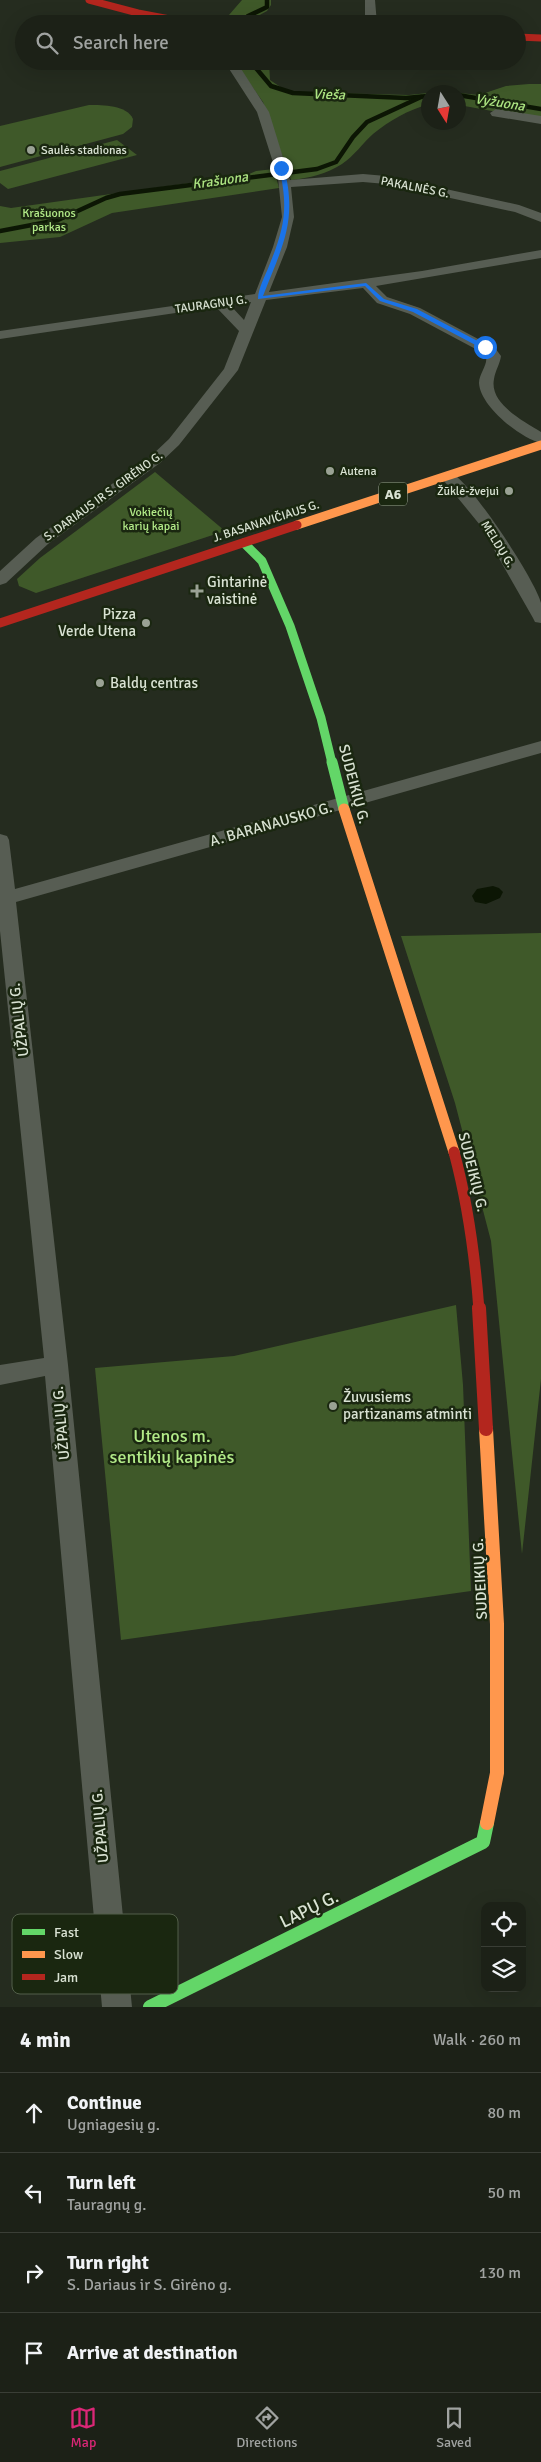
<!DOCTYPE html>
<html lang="en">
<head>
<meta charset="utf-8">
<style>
	:root { --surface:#1c2117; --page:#252920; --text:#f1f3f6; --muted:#a0a3a1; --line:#3a3e36; --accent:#db2777 }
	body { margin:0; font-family:Signika,sans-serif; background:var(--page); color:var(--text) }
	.controls { position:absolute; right:15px; bottom:15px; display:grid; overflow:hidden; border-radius:10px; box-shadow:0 5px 20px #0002 }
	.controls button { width:45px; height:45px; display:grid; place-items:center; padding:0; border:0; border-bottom:1px solid var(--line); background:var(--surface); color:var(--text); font:25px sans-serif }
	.compass { position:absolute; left:421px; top:85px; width:45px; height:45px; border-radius:50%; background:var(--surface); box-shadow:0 5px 20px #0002; rotate:169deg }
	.stop { position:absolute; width:15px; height:15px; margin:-11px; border:4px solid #1a73e8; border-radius:50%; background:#fff }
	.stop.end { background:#1a73e8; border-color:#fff; box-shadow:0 1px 5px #0008 }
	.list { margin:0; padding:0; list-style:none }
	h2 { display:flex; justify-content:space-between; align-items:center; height:65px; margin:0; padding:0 20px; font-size:21px }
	h2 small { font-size:16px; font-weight:400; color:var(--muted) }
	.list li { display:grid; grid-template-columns:32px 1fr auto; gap:15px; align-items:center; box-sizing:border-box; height:80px; padding:0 20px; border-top:1px solid var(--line) }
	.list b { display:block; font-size:19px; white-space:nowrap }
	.list p { margin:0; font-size:16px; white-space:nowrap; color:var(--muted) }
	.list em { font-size:16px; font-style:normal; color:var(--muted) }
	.icon { flex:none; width:28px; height:28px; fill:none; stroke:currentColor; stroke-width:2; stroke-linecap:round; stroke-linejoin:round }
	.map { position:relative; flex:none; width:541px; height:2007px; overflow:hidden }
	.search { position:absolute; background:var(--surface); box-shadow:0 5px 20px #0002; left:15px; right:15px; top:15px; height:55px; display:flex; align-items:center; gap:12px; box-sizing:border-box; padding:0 18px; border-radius:28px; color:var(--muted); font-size:19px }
	.sheet { height:385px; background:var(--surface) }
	nav { display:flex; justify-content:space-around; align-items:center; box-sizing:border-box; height:70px; border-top:1px solid var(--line); background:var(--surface); font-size:14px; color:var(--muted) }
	nav a { display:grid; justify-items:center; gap:2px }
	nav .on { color:var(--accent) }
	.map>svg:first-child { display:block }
	.green { fill:#3f5929 }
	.water { fill:#0c1604 }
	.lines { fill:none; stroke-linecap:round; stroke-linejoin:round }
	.stream { stroke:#0c1604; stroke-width:4.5 }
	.street { fill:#575d53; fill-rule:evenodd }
	.fast-far2 { stroke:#63d668; stroke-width:9 }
	.fast-far1 { stroke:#63d668; stroke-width:11 }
	.fast { stroke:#63d668; stroke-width:14 }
	.slow-far2 { stroke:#ff974d; stroke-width:9 }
	.slow-far1 { stroke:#ff974d; stroke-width:11 }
	.slow { stroke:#ff974d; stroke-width:14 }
	.jam-far3 { stroke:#b3261e; stroke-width:7 }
	.jam-far2 { stroke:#b3261e; stroke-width:9 }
	.jam-far1 { stroke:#b3261e; stroke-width:11 }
	.jam { stroke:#b3261e; stroke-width:14 }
	.route { fill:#1a73e8 }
	.poi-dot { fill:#9aa294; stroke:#1a2710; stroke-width:2 }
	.labels { text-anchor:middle; stroke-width:5; stroke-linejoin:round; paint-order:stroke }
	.far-poi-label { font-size:12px; fill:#d9e2d3; stroke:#1a2710; text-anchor:start }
	.far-street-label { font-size:12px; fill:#d9e2d3; stroke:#1a2710 }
	.far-park-label { font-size:12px; fill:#b2ea88; stroke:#1a2710 }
	.far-water-label { font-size:14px; font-style:italic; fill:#ade582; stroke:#1a2710 }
	.shield { fill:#1a2710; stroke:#a0aa98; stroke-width:1 }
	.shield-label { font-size:14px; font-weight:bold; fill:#d9e2d3 }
	.poi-label { font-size:15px; fill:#d9e2d3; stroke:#1a2710; text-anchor:start }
	.street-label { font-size:15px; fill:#d9e2d3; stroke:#1a2710 }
	.near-park-label { font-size:18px; fill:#b2ea88; stroke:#1a2710 }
	.near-street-label { font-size:18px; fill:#d9e2d3; stroke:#1a2710 }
	.key { fill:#1a2710; stroke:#535f4a; stroke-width:1 }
	.key-label { font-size:14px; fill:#d9e2d3 }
</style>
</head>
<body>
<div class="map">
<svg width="541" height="2007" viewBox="0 0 541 2007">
	<rect width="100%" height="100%" fill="#252c1f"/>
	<g class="green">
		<polygon points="242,0 271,0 271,5 267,11 254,18 252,24 222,23"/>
		<path d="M234 61H269L270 80 288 92 409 95 428 93V105C409 109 389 121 373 134 363 143 354 156 342 164 326 174 310 178 291 180L263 102Z"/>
		<polygon points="529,84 541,84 541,120 459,105 459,93 479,95 506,86"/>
		<path d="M89 105C103 105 127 105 133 119L132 127 123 134 0 167V126Z"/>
		<polygon points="117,140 137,155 8,189 0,183 0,171"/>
		<polygon points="274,169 279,188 112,213 60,237 0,243 0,206 11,208 247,175 256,171"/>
		<polygon points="155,472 225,531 36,593 19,586 17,579 40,558"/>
		<polygon points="541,933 541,1379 522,1554 491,1241 455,1103 401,936"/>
		<polygon points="456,1305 463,1385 471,1591 121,1640 95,1368 234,1356"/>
	</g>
	<polygon class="water" points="493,886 499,888 503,892 500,898 486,904 475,902 472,896 477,889"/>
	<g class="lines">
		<g class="stream">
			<polyline points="243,24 248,16 267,7 267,0"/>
			<polyline points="250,61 271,86 293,93 406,98 428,96"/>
			<polyline points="458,95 541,109"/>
			<polyline points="0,231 58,220 106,198 120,194 317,169 336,162 353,137 367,122 421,97"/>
		</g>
		<g class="street">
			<polygon points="365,0 375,0 377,24 365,24"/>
			<path d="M224 61H236L269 112 290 180 363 174 386 176 519 205 541 213V222L515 212 386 184 363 182 291 187 294 217 287 247 269 292 422 271 541 250V258L376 286 387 297 420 308 495 348 501 356C500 364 495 371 494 379 489 404 524 421 541 432V443C520 438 480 406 479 383 479 373 490 363 485 354L410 314 377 303 363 288 266 300 238 370 179 445 160 463 48 544 6 583 0 585V571L36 538 150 457 169 439 224 369 239 331 216 307 0 339V331L255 294 273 247 282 217 278 178 257 112ZM251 302 244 320 230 305Z"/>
			<polygon points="496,109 541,116 541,124 492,116 490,113"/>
			<path d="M448 471C468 476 537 583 541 603 541 609 541 617 541 623L535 622 533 618 480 525 440 476Z"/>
			<polygon points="541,741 541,753 16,902 68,1365 132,2007 102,2007 45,1376 0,1385 0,1365 44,1358 0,931 0,834 7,836 9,840 15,889"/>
		</g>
		<polyline class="fast-far2" points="244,543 262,561 290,626 321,718 332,763"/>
		<polyline class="fast-far1" points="332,762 344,809"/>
		<polyline class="fast" points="150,2007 483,1842 487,1823"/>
		<polyline class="slow-far2" points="297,525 541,445"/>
		<polyline class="slow-far1" points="344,809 454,1152"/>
		<polyline class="slow" points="486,1429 497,1624 497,1773 487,1823"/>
		<g class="jam-far3">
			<polyline points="89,0 138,13 196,24"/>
			<polyline points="517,37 541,38"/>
		</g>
		<polyline class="jam-far2" points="0,623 297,525"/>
		<path class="jam-far1" d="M454 1152C468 1204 475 1256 479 1310"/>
		<polyline class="jam" points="479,1308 486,1429"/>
	</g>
	<path class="route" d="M281 167 284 168C298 221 282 247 263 296L366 283 384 299 417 309 487 346V349H483L413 312 380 301 365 286 258 299C258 289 265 276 269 266 284 229 289 208 279 168Z"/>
	<g class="poi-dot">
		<circle cx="31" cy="150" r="5"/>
		<circle cx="330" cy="471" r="5"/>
		<circle cx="509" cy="491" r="5"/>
		<path d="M194.5 583.5h5v5h5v5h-5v5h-5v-5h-5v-5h5z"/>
		<circle cx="146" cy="623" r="5"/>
		<circle cx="100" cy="683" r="5"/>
		<circle cx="333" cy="1406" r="5"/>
	</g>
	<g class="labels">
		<g class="far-poi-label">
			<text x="41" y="154">Saulės stadionas</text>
			<text x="340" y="475">Autena</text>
			<text x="499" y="495" text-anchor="end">Žūklė-žvejui</text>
		</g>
		<g class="far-street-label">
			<text transform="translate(415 187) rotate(11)" y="4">PAKALNĖS G.</text>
			<text transform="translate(211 304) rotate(-8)" y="4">TAURAGNŲ G.</text>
			<text transform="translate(103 496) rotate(-36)" y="4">S. DARIAUS IR S. GIRĖNO G.</text>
			<text transform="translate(266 521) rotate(-18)" y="4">J. BASANAVIČIAUS G.</text>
			<text transform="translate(498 544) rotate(58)" y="4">MELDŲ G.</text>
		</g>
		<g class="far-park-label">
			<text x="49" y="217">Krašuonos<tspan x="49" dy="14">parkas</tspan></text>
			<text x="151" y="516">Vokiečių<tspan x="151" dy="14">karių kapai</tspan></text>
		</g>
		<g class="far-water-label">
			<text transform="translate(329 94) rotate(2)" y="5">Vieša</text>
			<text transform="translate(500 102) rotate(9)" y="5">Vyžuona</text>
			<text transform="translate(220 180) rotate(-8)" y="5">Krašuona</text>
		</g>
		<rect class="shield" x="379" y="482.5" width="28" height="23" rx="4"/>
		<g class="shield-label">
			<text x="393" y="499">A6</text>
		</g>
		<g class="poi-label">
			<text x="207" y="587">Gintarinė<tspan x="207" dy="17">vaistinė</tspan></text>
			<text x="136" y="619" text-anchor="end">Pizza<tspan x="136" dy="17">Verde Utena</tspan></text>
			<text x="110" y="688">Baldų centras</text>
			<text x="343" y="1402">Žuvusiems<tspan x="343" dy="17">partizanams atminti</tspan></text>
		</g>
		<g class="street-label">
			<text transform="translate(354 784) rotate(75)" y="5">SUDEIKIŲ G.</text>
			<text transform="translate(271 824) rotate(-16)" y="5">A. BARANAUSKO G.</text>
			<text transform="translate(19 1020) rotate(-97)" y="5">UŽPALIŲ G.</text>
			<text transform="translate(473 1172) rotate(76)" y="5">SUDEIKIŲ G.</text>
			<text transform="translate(61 1423) rotate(-95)" y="5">UŽPALIŲ G.</text>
			<text transform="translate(480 1579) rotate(-93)" y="5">SUDEIKIŲ G.</text>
			<text transform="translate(100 1826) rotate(-95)" y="5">UŽPALIŲ G.</text>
		</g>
		<g class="near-park-label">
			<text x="172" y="1442">Utenos m.<tspan x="172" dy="21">sentikių kapinės</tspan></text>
		</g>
		<g class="near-street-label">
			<text transform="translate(309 1909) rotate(-26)" y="6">LAPŲ G.</text>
		</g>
	</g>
	<rect x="12" y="1914" width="166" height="80" rx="8" class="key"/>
	<rect x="22" y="1929" width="23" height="6" fill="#63d668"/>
	<rect x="22" y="1951" width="23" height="7" fill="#ff974d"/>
	<rect x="22" y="1974" width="23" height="6" fill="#b3261e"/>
	<g class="key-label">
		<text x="54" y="1937">Fast</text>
		<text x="54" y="1959">Slow</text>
		<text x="54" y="1982">Jam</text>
	</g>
</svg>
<div class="controls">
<button><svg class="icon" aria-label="locate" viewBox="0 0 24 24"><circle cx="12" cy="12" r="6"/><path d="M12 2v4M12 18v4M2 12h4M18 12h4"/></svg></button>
<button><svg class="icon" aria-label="layers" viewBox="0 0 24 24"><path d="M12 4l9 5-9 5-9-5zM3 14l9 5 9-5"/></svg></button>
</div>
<svg class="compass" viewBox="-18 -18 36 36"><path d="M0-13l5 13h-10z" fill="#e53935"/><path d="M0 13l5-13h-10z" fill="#a0a3a1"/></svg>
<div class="stop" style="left:485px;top:347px"></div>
<div class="stop end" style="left:281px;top:168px"></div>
<div class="search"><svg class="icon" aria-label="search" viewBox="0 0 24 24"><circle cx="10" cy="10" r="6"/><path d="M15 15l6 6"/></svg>Search here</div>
</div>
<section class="sheet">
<h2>4 min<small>Walk · 260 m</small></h2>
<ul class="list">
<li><svg class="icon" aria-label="ahead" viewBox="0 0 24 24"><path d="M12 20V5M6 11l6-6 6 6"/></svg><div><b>Continue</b><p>Ugniagesių g.</p></div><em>80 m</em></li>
<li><svg class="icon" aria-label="left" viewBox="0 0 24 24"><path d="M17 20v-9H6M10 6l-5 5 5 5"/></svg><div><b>Turn left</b><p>Tauragnų g.</p></div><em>50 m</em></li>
<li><svg class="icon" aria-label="right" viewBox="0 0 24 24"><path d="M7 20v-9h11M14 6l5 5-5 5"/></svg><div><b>Turn right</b><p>S. Dariaus ir S. Girėno g.</p></div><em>130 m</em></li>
<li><svg class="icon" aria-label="arrive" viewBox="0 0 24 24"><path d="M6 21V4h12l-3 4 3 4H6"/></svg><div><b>Arrive at destination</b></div></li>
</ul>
</section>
<nav>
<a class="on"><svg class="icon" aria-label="map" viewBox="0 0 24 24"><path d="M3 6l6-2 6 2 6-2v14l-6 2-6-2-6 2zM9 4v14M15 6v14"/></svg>Map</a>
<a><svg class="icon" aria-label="directions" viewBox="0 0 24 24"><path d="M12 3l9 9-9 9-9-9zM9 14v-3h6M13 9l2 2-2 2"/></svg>Directions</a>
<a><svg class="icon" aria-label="saved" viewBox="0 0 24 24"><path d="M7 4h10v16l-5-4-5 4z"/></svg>Saved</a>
</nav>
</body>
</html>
